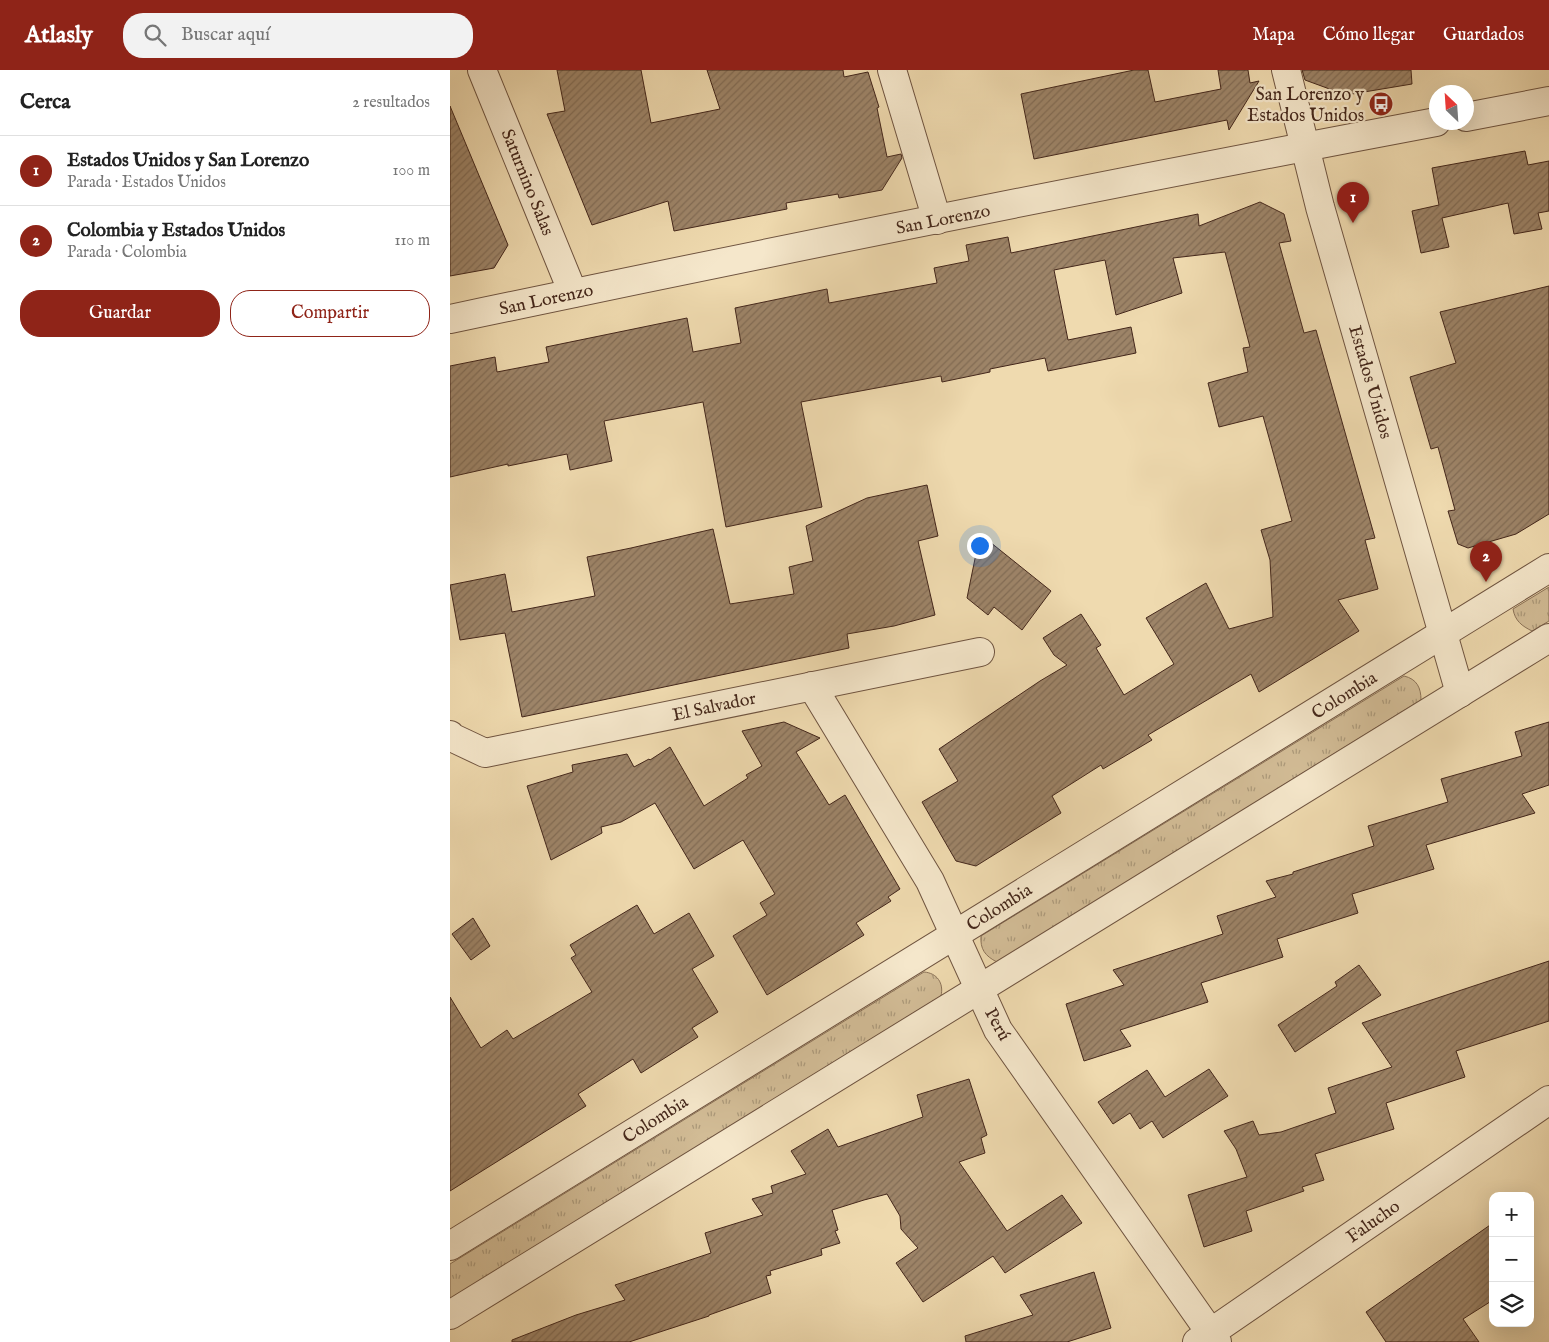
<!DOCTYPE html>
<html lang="es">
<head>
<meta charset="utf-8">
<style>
	:root { --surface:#fff; --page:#f2f2f2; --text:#222; --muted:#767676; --line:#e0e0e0; --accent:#8f2418 }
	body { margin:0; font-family:"IM FELL English",serif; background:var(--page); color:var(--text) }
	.controls { position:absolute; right:15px; bottom:15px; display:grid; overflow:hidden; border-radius:10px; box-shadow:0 5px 20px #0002 }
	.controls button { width:45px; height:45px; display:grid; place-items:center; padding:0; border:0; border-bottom:1px solid var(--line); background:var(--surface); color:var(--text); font:25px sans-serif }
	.compass { position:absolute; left:979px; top:15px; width:45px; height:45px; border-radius:50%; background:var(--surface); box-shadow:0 5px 20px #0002; rotate:335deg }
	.you { position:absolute; left:529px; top:475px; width:18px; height:18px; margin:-12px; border:4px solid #fff; border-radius:50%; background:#1a73e8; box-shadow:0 0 0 8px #1a73e833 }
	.badge { display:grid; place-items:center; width:32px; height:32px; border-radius:50%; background:var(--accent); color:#fff; font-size:16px; font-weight:700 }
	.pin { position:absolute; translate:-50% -41px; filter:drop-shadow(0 1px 2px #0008) }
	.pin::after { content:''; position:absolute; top:26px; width:18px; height:15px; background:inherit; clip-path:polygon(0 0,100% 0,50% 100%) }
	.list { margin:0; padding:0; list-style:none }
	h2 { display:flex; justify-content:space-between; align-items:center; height:65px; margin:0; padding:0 20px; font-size:21px }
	h2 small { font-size:16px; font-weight:400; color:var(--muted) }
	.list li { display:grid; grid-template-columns:32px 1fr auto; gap:15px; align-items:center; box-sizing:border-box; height:70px; padding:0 20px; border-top:1px solid var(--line) }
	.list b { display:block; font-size:19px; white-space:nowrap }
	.list p { margin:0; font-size:16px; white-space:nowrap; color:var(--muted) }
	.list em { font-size:16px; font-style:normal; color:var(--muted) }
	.actions { display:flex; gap:10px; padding:15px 20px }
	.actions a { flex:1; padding:11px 0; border:1px solid var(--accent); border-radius:20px; text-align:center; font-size:18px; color:var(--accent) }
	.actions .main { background:var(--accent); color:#fff }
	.icon { flex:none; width:28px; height:28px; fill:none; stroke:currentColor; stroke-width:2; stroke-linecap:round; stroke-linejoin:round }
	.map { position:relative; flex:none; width:1099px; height:1272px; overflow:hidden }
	header { display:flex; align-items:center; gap:30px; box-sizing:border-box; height:70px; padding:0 25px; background:var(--accent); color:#fff }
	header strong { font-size:24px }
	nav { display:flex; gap:28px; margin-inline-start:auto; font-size:18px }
	.search { width:350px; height:45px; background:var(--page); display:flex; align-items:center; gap:12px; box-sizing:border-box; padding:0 18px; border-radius:20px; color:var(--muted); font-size:19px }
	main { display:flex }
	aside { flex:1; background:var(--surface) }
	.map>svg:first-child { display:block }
	.grass { fill:url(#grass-tufts); stroke:#8b7258 }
	.building { fill:url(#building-hatch); stroke:#44271b }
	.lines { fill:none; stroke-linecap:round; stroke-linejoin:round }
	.minor-casing { stroke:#6f5440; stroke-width:30 }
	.minor { stroke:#f5e7cb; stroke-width:28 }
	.labels { text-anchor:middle; stroke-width:4.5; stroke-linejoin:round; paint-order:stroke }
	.poi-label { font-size:18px; fill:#44271b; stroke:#f5e7cb; text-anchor:end }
	.street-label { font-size:18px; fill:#44271b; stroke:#f5e7cb }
</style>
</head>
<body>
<header>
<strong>Atlasly</strong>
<div class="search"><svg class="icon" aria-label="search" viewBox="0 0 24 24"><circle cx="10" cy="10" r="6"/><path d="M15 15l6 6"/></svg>Buscar aquí</div>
<nav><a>Mapa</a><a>Cómo llegar</a><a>Guardados</a></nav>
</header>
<main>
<aside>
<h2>Cerca<small>2 resultados</small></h2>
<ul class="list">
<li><span class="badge">1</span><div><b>Estados Unidos y San Lorenzo</b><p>Parada · Estados Unidos</p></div><em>100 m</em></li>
<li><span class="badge">2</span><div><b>Colombia y Estados Unidos</b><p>Parada · Colombia</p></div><em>110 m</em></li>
</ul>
<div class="actions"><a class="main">Guardar</a><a>Compartir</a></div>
</aside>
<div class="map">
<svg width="1099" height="1272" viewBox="0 0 1099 1272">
	<defs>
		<pattern id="grass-tufts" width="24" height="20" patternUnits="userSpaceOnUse" patternTransform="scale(1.25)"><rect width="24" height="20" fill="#d2bc96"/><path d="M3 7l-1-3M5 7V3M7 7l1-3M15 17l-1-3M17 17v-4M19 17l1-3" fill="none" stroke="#ac997a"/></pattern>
		<pattern id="building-hatch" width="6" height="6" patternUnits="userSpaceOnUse" patternTransform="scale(1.25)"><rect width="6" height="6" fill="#9d8468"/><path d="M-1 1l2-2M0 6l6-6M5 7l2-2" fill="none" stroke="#826c55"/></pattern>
	</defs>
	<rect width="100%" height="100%" fill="#efdaaf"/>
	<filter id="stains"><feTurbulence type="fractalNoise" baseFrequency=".004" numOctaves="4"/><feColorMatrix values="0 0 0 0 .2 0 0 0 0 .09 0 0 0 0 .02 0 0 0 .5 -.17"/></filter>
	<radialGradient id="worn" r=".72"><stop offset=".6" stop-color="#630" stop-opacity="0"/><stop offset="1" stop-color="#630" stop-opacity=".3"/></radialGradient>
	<g class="grass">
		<path d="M1099 517V551L1082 561C1072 556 1065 551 1063 539Z"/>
		<path d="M954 606C967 609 971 618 971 630L547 892C535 886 530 879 531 866Z"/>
		<path d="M474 902C487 903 494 913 491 926L0 1229V1194Z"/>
	</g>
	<g class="building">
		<polygon points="107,0 191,0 201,53 270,39 257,0 393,0 394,7 418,2 429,37 427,38 437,87 451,84 452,88 432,120 389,128 388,124 336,133 337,139 224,161 218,131 142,155 97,44 115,41"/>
		<polygon points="684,0 698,0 705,32 771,19 768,0 798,0 800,13 809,11 779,60 777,50 584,89 571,24"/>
		<polygon points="852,0 961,0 962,14 896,25 855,10"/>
		<polygon points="0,36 58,175 44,198 0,206"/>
		<polygon points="1075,81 1078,95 1099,91 1099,141 1088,143 1092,159 1064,164 1058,133 992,148 999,177 971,183 962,141 989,135 982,98"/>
		<polygon points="810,132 834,144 841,171 829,173 854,263 866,260 925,468 915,470 928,519 888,530 909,561 809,622 801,604 698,665 702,670 653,699 651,695 602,726 611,743 526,796 506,791 472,732 508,711 489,679 590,611 617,595 604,585 593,568 631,544 651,575 646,578 674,625 724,594 696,548 756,513 779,559 823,547 820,490 811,460 842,451 813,346 769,357 758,313 798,302 793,278 800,277 775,182 723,188 732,223 666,245 655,190 604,200 618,270 681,257 686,283 598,301 595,288 540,299 540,302 492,312 491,306 351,332 372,437 276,457 253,332 154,351 162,391 120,400 117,384 58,396 58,394 0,407 0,296 45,287 47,302 99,292 96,277 237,248 243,282 291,273 285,238 377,219 379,233 487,213 484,198 519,191 516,175 558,167 561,183 748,144 749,156"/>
		<polygon points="1099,216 1099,444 1066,464 1018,478 1008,474 998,441 1005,440 988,377 981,379 960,307 1006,293 990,242"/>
		<polygon points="477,415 488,466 468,471 485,545 444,556 397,564 399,578 72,647 55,563 10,570 0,515 55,504 62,542 145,526 137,487 181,478 263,459 280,534 344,524 339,497 363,491 356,456 417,428"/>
		<polygon points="530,464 601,521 572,560 544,537 538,545 517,528"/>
		<polygon points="334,652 370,668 346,682 379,735 395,725 450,819 438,827 441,831 406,853 414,865 317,925 283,866 317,845 310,833 325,824 293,770 244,799 205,733 171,752 151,757 152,763 101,790 77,716 123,702 122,695 177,684 184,697 199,689 200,690 220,677 254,736 298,708 296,705 312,696 292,661"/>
		<polygon points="1099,652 1099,715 1072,724 1085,743 976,775 984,799 902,824 908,843 827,869 833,887 751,913 758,932 670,960 681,976 634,991 616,934 674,915 663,900 773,864 767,846 826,827 816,811 843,804 843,802 924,776 918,756 998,732 991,709 1072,686 1065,662"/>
		<polygon points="187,835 204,864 239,843 264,886 242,899 268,942 242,958 248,967 191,1003 183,989 128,1024 136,1036 0,1121 0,927 31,978 57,960 63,969 142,922 121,888 126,885 120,875"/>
		<polygon points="23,848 40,876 21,890 2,864"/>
		<polygon points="1099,891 1099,951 1006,981 1015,1007 936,1033 944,1059 865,1084 874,1110 852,1117 854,1121 796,1141 802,1161 754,1177 738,1125 797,1107 786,1079 774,1061 803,1051 809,1065 831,1062 886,1043 878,1018 942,997 912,953"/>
		<polygon points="909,895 931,925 845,982 828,955 887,916 885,912"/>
		<polygon points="759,999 778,1026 713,1068 702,1051 690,1059 680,1043 663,1054 648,1032 697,1000 715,1027"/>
		<polygon points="519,1009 537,1065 531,1068 535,1083 509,1092 557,1161 612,1125 632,1153 555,1203 543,1186 473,1232 446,1193 468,1178 451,1159 450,1146 437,1124 414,1130 382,1140 388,1160 385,1161 390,1173 371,1179 372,1185 320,1201 321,1205 316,1206 321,1223 259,1245 259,1246 179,1272 62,1272 62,1270 126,1245 175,1230 165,1215 261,1183 255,1163 313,1145 302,1129 323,1123 321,1116 356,1104 341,1081 378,1059 388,1077 473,1047 467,1025"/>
		<polygon points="1043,1153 1043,1230 1013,1249 1029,1272 936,1272 916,1242"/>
		<polygon points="644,1202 661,1258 617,1272 516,1272 515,1266 583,1245 570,1225"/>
	</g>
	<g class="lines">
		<defs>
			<g id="minor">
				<polyline points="32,0 123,223"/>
				<polyline points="442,0 487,150"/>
				<polyline points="836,0 870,137 1010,623"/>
				<polyline points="1016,47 1099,31"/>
				<path d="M0 249C328 180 657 114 986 52"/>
				<polyline points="362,616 480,811 548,960 767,1272"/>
				<polyline points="0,665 1,667 35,683 530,582"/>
				<polyline points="0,1176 1099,498"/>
				<polyline points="0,1245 1099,568"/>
				<polyline points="747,1272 1099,1030"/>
			</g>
		</defs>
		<use href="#minor" class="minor-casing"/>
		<use href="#minor" class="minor"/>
	</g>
	<defs>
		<symbol id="bus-disc" viewBox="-11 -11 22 22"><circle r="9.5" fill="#8f2418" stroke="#f5e7cb"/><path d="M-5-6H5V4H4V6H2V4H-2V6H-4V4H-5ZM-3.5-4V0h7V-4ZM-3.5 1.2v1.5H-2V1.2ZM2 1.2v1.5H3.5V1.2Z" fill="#fff"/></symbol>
	</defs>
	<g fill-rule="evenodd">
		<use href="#bus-disc" x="917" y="20" width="28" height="28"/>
	</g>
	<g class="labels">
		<g class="poi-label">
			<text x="914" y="30">San Lorenzo y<tspan x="914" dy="21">Estados Unidos</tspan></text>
		</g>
		<g class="street-label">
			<text transform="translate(78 112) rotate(68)" y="6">Saturnino Salas</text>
			<text transform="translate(493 149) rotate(-11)" y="6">San Lorenzo</text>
			<text transform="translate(96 229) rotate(-12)" y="6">San Lorenzo</text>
			<text transform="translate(921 312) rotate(74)" y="6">Estados Unidos</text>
			<text transform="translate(894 625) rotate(-32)" y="6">Colombia</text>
			<text transform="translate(264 636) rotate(-12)" y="6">El Salvador</text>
			<text transform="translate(549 837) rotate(-32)" y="6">Colombia</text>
			<text transform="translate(548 954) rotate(61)" y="6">Perú</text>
			<text transform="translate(205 1049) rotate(-32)" y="6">Colombia</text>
			<text transform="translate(923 1151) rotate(-35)" y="6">Falucho</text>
		</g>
	</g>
	<rect width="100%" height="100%" filter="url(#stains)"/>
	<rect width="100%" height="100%" fill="url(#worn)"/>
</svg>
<div class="controls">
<button>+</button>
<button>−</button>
<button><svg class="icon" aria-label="layers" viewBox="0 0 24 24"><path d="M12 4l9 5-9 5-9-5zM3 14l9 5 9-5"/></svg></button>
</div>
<svg class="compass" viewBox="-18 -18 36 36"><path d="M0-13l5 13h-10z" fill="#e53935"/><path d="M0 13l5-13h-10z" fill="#767676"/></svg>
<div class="you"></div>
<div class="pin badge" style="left:903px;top:153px">1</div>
<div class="pin badge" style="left:1036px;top:512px">2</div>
</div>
</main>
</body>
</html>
